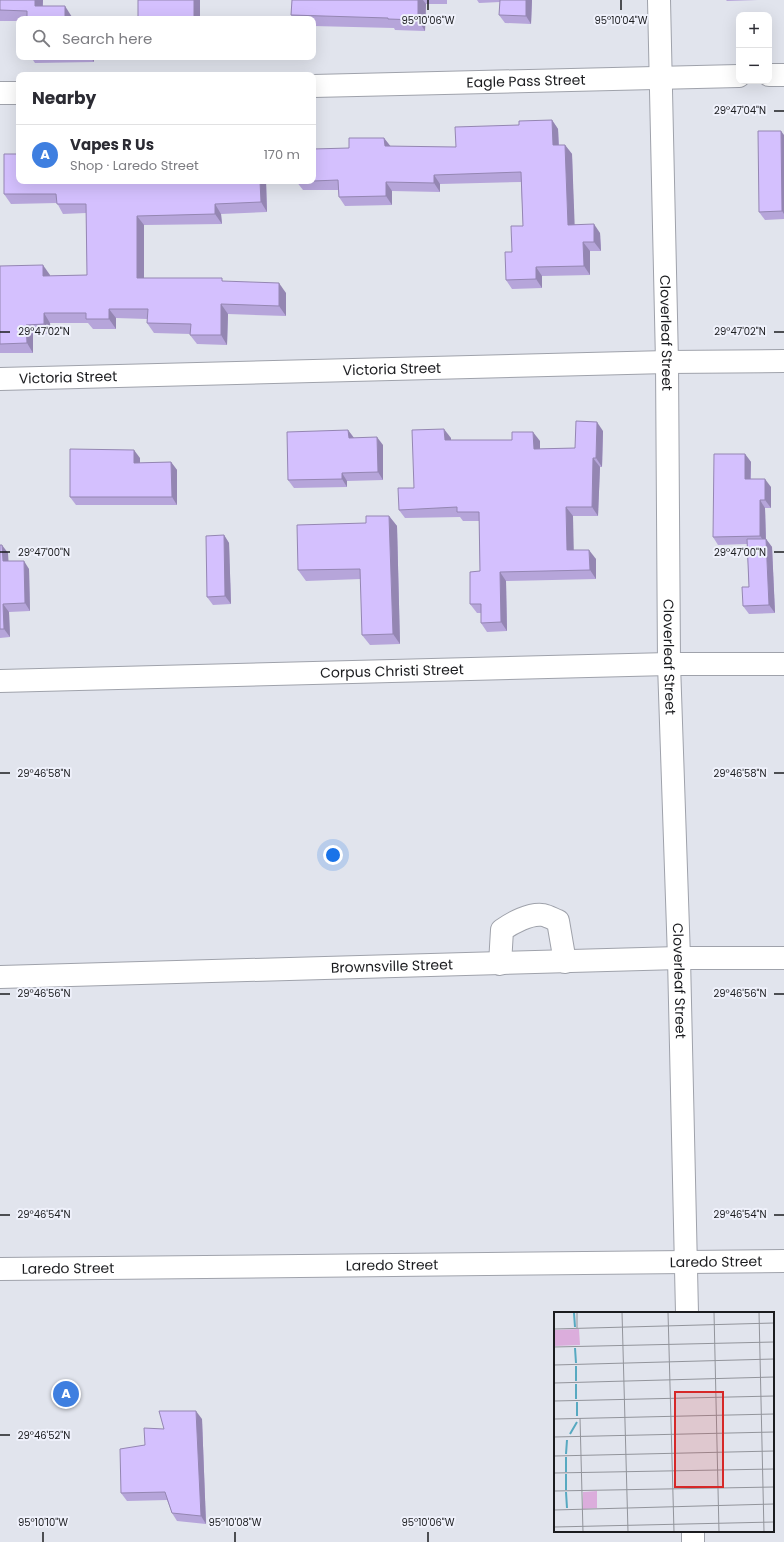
<!DOCTYPE html>
<html lang="en">
<head>
<meta charset="utf-8">
<style>
	:root { --surface:#fff; --page:#f2f2f3; --text:#2b2b33; --muted:#7c7c81; --line:#e1e1e2; --accent:#b5521a }
	body { margin:0; font-family:Poppins,sans-serif; background:var(--page); color:var(--text) }
	.controls { position:absolute; right:12px; top:12px; display:grid; overflow:hidden; border-radius:8px; box-shadow:0 4px 16px #0002 }
	.controls button { width:36px; height:36px; display:grid; place-items:center; padding:0; border:0; border-bottom:1px solid var(--line); background:var(--surface); color:var(--text); font:20px sans-serif }
	.you { position:absolute; left:333px; top:855px; width:14px; height:14px; margin:-10px; border:3px solid #fff; border-radius:50%; background:#1a73e8; box-shadow:0 0 0 6px #1a73e833 }
	.badge { display:grid; place-items:center; width:26px; height:26px; border-radius:50%; background:var(--accent); color:#fff; font-size:13px; font-weight:700 }
	.pin { position:absolute; translate:-50% -50%; border:2px solid #fff; box-shadow:0 1px 4px #0006 }
	.list { margin:0; padding:0; list-style:none }
	h2 { display:flex; justify-content:space-between; align-items:center; height:52px; margin:0; padding:0 16px; font-size:17px }
	h2 small { font-size:13px; font-weight:400; color:var(--muted) }
	.list li { display:grid; grid-template-columns:26px 1fr auto; gap:12px; align-items:center; box-sizing:border-box; height:60px; padding:0 16px; border-top:1px solid var(--line) }
	.list b { display:block; font-size:15px; white-space:nowrap }
	.list p { margin:0; font-size:13px; white-space:nowrap; color:var(--muted) }
	.list em { font-size:13px; font-style:normal; color:var(--muted) }
	.icon { flex:none; width:22px; height:22px; fill:none; stroke:currentColor; stroke-width:2; stroke-linecap:round; stroke-linejoin:round }
	.map { position:relative; flex:none; width:784px; height:1542px; overflow:hidden }
	.search { position:absolute; background:var(--surface); box-shadow:0 4px 16px #0002; left:16px; top:16px; width:300px; height:44px; display:flex; align-items:center; gap:10px; box-sizing:border-box; padding:0 14px; border-radius:8px; color:var(--muted); font-size:15px }
	.panel { position:absolute; background:var(--surface); box-shadow:0 4px 16px #0002; left:16px; top:72px; width:300px; height:112px; border-radius:8px }
	.map>svg:first-child { display:block }
	.lines { fill:none; stroke-linecap:round; stroke-linejoin:round }
	.minor-casing { stroke:#9fa2ab; stroke-width:24 }
	.minor { stroke:#fff; stroke-width:22 }
	.wall { fill:#b6a5da }
	.shaded-wall { fill:#9486b2 }
	.building { fill:#d4c0fe; stroke:#9486b2 }
	.ticks { fill:none; stroke:#1b1c1f; stroke-width:1.5 }
	.labels { text-anchor:middle; stroke-width:4; stroke-linejoin:round; paint-order:stroke }
	.street-label { font-size:14px; fill:#1b1c1f; stroke:#eff1fb }
	.inset-river { fill:none; stroke:#57a9c1; stroke-width:2 }
	.inset-road { fill:none; stroke:#92949b; stroke-width:1 }
	.view { fill:#d62828; fill-opacity:0.15; stroke:#d62828; stroke-width:2 }
	.inset-edge { fill:none; stroke:#1b1c1f; stroke-width:2 }
	.ticks-label { font-size:10px; text-anchor:middle; fill:#1b1c1f; stroke:#eff1fb; stroke-width:4; stroke-linejoin:round; paint-order:stroke }
</style>
</head>
<body>
<div class="map">
<svg width="784" height="1542" viewBox="0 0 784 1542">
	<rect width="100%" height="100%" fill="#e1e4ed"/>
	<g class="lines">
		<defs>
			<g id="minor">
				<path id="s1" d="M659 0 667 362 669 664 679 958 687 1313"/>
				<polyline points="769,75 784,75"/>
				<path id="s2" d="M313 86 739 76"/>
				<polyline points="0,93 19,93"/>
				<path id="s3" d="M0 379 667 362 784 361"/>
				<path id="s4" d="M0 681 669 664H784"/>
				<path d="M500 964 502 930C512 923 530 913 543 915 548 916 553 919 558 921L565 962"/>
				<path id="s5" d="M0 977 679 958H784"/>
				<path id="s6" d="M0 1269 784 1261"/>
				<polyline points="693,1531 693,1542"/>
			</g>
		</defs>
		<use href="#minor" class="minor-casing"/>
		<use href="#minor" class="minor"/>
	</g>
	<g class="wall">
		<polygon points="0,0 43,0 43,6 72,17 72,19 19,19 19,21 0,21"/>
		<polygon points="292,0 447,0 447,4 426,4 425,31 395,30 394,28 313,26 313,19 294,19 291,15"/>
		<polygon points="477,0 532,0 531,24 505,23 499,15 500,2 479,3"/>
		<polygon points="726,0 758,0 727,1"/>
		<polygon points="31,57 94,57 94,62 35,63"/>
		<polygon points="552,120 558,129 559,145 565,145 572,154 574,224 600,233 601,251 590,251 590,275 542,276 542,288 512,289 506,280 512,252 523,226 521,182 440,184 440,192 392,191 392,205 345,206 339,197 338,190 303,190 296,181 349,148 384,138 391,147 456,147 519,125"/>
		<polygon points="784,135 784,219 765,220 759,212"/>
		<polygon points="19,181 266,181 267,212 221,214 222,224 144,225 144,278 224,281 286,293 286,316 228,314 227,345 197,344 190,335 191,334 154,333 147,323 147,319 116,318 116,329 93,329 88,323 50,323 51,334 33,334 33,353 0,353 0,266 50,275 50,276 87,275 86,213 63,214 57,203 11,204 4,194"/>
		<polygon points="348,430 354,438 383,445 383,480 347,481 347,487 294,488 288,480"/>
		<polygon points="603,431 602,467 600,467 598,516 573,516 573,550 596,559 596,579 506,581 507,631 487,632 481,623 481,613 477,613 470,604 480,571 479,521 463,521 460,517 405,518 399,510 414,488 451,438 451,440 540,441 540,449 575,448"/>
		<polygon points="745,454 751,462 751,479 771,487 771,508 765,508 766,539 772,547 775,613 749,614 743,606 749,587 747,544 718,545 713,537"/>
		<polygon points="140,458 140,463 171,462 177,470 177,505 76,505 70,497"/>
		<polygon points="389,516 397,526 400,644 370,645 362,635 361,579 306,581 298,570 366,523"/>
		<polygon points="224,535 229,543 231,604 213,605 207,597"/>
		<polygon points="0,545 8,553 8,561 29,569 30,611 9,612 10,637 0,638"/>
		<polygon points="202,1419 206,1524 177,1521 172,1513 167,1500 127,1501 121,1493 145,1445 164,1429"/>
	</g>
	<g class="shaded-wall">
		<polygon points="35,0 43,0 42,17 35,6"/>
		<rect x="194" y="0" width="6" height="19"/>
		<polygon points="418,0 423,0 426,4 425,31 418,20"/>
		<polygon points="526,0 532,0 531,24 526,16"/>
		<polygon points="65,6 72,17 72,19 65,19"/>
		<polygon points="90,57 94,57 94,62"/>
		<polygon points="552,120 558,129 559,154 553,145"/>
		<polygon points="781,131 784,135 784,214 782,211"/>
		<polygon points="384,138 391,147 385,146"/>
		<polygon points="565,145 572,154 575,234 568,225"/>
		<polygon points="434,175 440,184 440,192 434,183"/>
		<polygon points="260,181 266,181 267,212 261,202"/>
		<polygon points="386,182 392,191 392,205 386,196"/>
		<polygon points="215,204 221,214 222,224 215,214"/>
		<polygon points="137,216 144,225 144,287 137,278"/>
		<polygon points="594,224 600,233 601,251 594,242"/>
		<polygon points="583,242 590,251 590,275 584,266"/>
		<polygon points="43,265 50,275 50,285 43,276"/>
		<polygon points="536,267 542,276 542,288 536,279"/>
		<polygon points="279,283 286,293 286,316 279,306"/>
		<polygon points="221,304 228,314 227,345 221,335"/>
		<polygon points="109,309 116,318 116,329 109,319"/>
		<polygon points="44,313 50,323 51,334 44,324"/>
		<polygon points="26,325 33,334 33,353 27,343"/>
		<polygon points="597,422 603,431 602,467 596,458"/>
		<polygon points="444,429 451,438 451,449 445,440"/>
		<polygon points="348,430 354,438 349,438"/>
		<polygon points="533,432 540,441 540,458 534,449"/>
		<polygon points="377,437 383,445 383,480 378,472"/>
		<polygon points="134,450 140,458 140,471 134,463"/>
		<polygon points="745,454 751,462 750,487 745,479"/>
		<polygon points="593,458 600,467 598,516 592,507"/>
		<polygon points="171,462 177,470 177,505 172,497"/>
		<polygon points="342,473 347,481 347,487 342,479"/>
		<polygon points="765,479 771,487 771,508 765,500"/>
		<polygon points="760,500 765,508 766,544 760,536"/>
		<polygon points="566,507 573,516 574,559 567,550"/>
		<polygon points="389,516 397,526 400,644 393,634"/>
		<polygon points="224,535 229,543 231,604 225,596"/>
		<polygon points="766,539 772,547 775,613 769,605"/>
		<polygon points="2,545 8,553 9,569 3,561"/>
		<polygon points="589,550 596,559 596,579 590,570"/>
		<polygon points="24,561 29,569 30,611 25,603"/>
		<polygon points="500,572 506,581 507,631 501,622"/>
		<polygon points="3,604 9,612 10,637 4,629"/>
		<polygon points="196,1411 202,1419 206,1524 201,1516"/>
	</g>
	<g class="building">
		<polygon points="0,0 35,0 35,6 65,6 65,19 27,19 27,11 0,10"/>
		<rect x="138" y="0" width="56" height="19"/>
		<polygon points="292,0 418,0 418,20 388,19 388,18 291,15"/>
		<polygon points="500,0 526,0 526,16 499,15"/>
		<polygon points="552,120 553,145 565,145 568,225 594,224 594,242 583,242 584,266 536,267 536,279 506,280 505,252 512,252 511,226 523,226 521,172 434,175 434,183 386,182 386,196 339,197 338,180 313,181 313,149 349,148 349,138 384,138 385,146 456,147 455,127 519,125 519,121"/>
		<polygon points="758,131 781,131 782,211 759,212"/>
		<polygon points="4,154 19,154 19,181 260,181 261,202 215,204 215,214 137,216 137,278 222,278 222,281 279,283 279,306 221,304 221,335 190,335 191,324 147,323 148,309 109,309 109,319 86,319 86,313 44,313 44,324 26,325 27,343 0,344 0,266 43,265 43,276 87,275 86,204 57,204 56,194 4,194"/>
		<polygon points="576,421 597,422 596,458 593,458 592,507 566,507 567,550 589,550 590,570 500,572 501,622 481,623 481,604 470,604 470,572 480,571 479,512 457,512 457,507 399,510 398,488 414,488 412,430 444,429 445,440 512,440 512,432 533,432 534,449 575,448"/>
		<polygon points="348,430 349,438 377,437 378,472 342,473 342,479 288,480 287,432"/>
		<polygon points="70,449 134,450 134,463 171,462 172,497 70,497"/>
		<polygon points="714,454 745,454 745,479 765,479 765,500 760,500 760,536 713,537"/>
		<polygon points="366,516 389,516 393,634 362,635 360,569 298,570 297,525 366,523"/>
		<polygon points="224,535 225,596 207,597 206,536"/>
		<polygon points="747,539 766,539 769,605 743,606 742,587 749,587"/>
		<polygon points="0,545 2,545 3,561 24,561 25,603 3,604 4,629 0,629"/>
		<polygon points="159,1411 196,1411 201,1516 172,1513 165,1492 121,1493 120,1449 145,1445 144,1428 164,1429"/>
	</g>
	<path class="ticks" d="M428 0V10M621 0V10M774 111H784M0 332H10M774 332H784M0 552H10M774 552H784M0 773H10M774 773H784M0 994H10M774 994H784M0 1215H10M774 1215H784M0 1435H10M43 1532V1542M235 1532V1542M428 1532V1542"/>
	<g class="labels">
		<g class="street-label">
			<text dy="5" stroke="none"><textPath href="#s2" startOffset="213">Eagle Pass Street</textPath></text>
			<text dy="5" stroke="none"><textPath href="#s1" startOffset="333">Cloverleaf Street</textPath></text>
			<text dy="5" stroke="none"><textPath href="#s3" startOffset="392">Victoria Street</textPath></text>
			<text dy="5" stroke="none"><textPath href="#s3" startOffset="68">Victoria Street</textPath></text>
			<text dy="5" stroke="none"><textPath href="#s1" startOffset="657">Cloverleaf Street</textPath></text>
			<text dy="5" stroke="none"><textPath href="#s4" startOffset="392">Corpus Christi Street</textPath></text>
			<text dy="5" stroke="none"><textPath href="#s5" startOffset="392">Brownsville Street</textPath></text>
			<text dy="5" stroke="none"><textPath href="#s1" startOffset="981">Cloverleaf Street</textPath></text>
			<text dy="5" stroke="none"><textPath href="#s6" startOffset="716">Laredo Street</textPath></text>
			<text dy="5" stroke="none"><textPath href="#s6" startOffset="392">Laredo Street</textPath></text>
			<text dy="5" stroke="none"><textPath href="#s6" startOffset="68">Laredo Street</textPath></text>
		</g>
	</g>
	<g transform="translate(554 1312)">
		<rect width="220" height="220" fill="#e1e4ed"/>
		<path d="M25 17 26 33 0 34V18ZM43 179V196L29 197V180Z" fill="#dbaddc"/>
		<path class="inset-river" d="M20 1 21 15M21 36 22 51M22 54V69M22 72V87M23 90V104M16 122 23 110M12 142 13 128M12 145V160M12 162V178M12 180 13 196"/>
		<path class="inset-road" d="M23 0V16M68 0 74 220M114 0 120 220M160 0 165 220M205 0 210 220M0 17 220 11M0 35 220 30M0 53 220 47M0 71 220 65M0 89 220 84M26 106 29 220M0 107 220 102M0 125 220 120M0 144 220 139M0 161 220 157M0 179 220 175M0 198 220 192M0 215 220 210"/>
		<path class="view" d="M121 80H169V175H121Z"/>
		<rect width="220" height="220" class="inset-edge"/>
	</g>
	<g class="ticks-label">
		<text x="428" y="24">95°10'06"W</text>
		<text x="621" y="24">95°10'04"W</text>
		<text x="740" y="114">29°47'04"N</text>
		<text x="44" y="335">29°47'02"N</text>
		<text x="740" y="335">29°47'02"N</text>
		<text x="44" y="556">29°47'00"N</text>
		<text x="740" y="556">29°47'00"N</text>
		<text x="44" y="777">29°46'58"N</text>
		<text x="740" y="777">29°46'58"N</text>
		<text x="44" y="997">29°46'56"N</text>
		<text x="740" y="997">29°46'56"N</text>
		<text x="44" y="1218">29°46'54"N</text>
		<text x="740" y="1218">29°46'54"N</text>
		<text x="44" y="1439">29°46'52"N</text>
		<text x="43" y="1526">95°10'10"W</text>
		<text x="235" y="1526">95°10'08"W</text>
		<text x="428" y="1526">95°10'06"W</text>
	</g>
</svg>
<div class="controls">
<button>+</button>
<button>−</button>
</div>
<div class="you"></div>
<div class="pin badge" style="left:66px;top:1394px;background:#3f7fe0">A</div>
<div class="search"><svg class="icon" aria-label="search" viewBox="0 0 24 24"><circle cx="10" cy="10" r="6"/><path d="M15 15l6 6"/></svg>Search here</div>
<section class="panel">
<h2>Nearby<small></small></h2>
<ul class="list">
<li><span class="badge" style="background:#3f7fe0">A</span><div><b>Vapes R Us</b><p>Shop · Laredo Street</p></div><em>170 m</em></li>
</ul>
</section>
</div>
</body>
</html>
